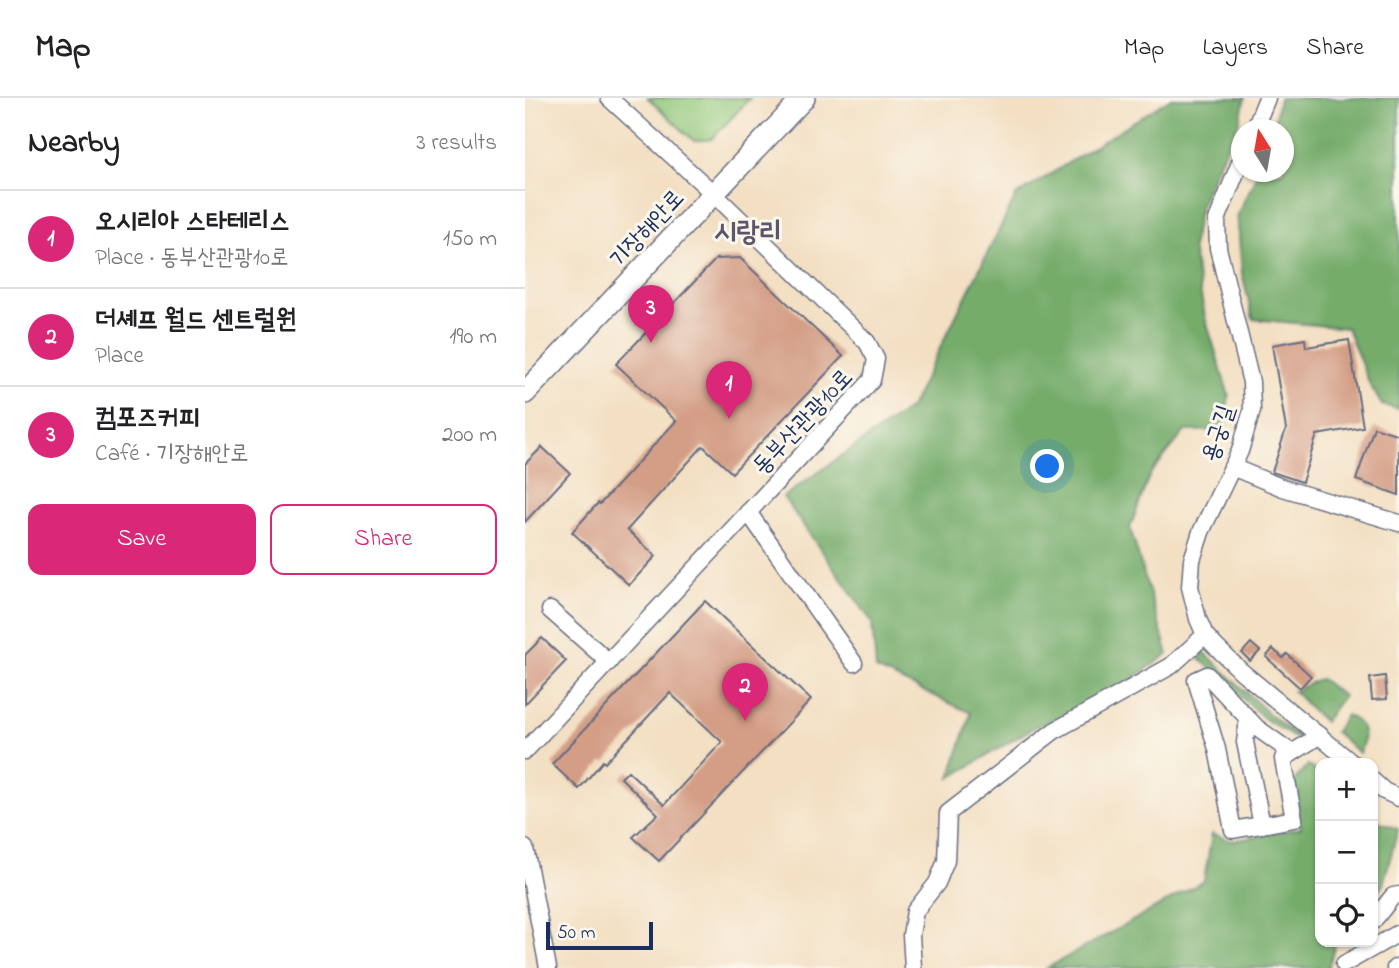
<!DOCTYPE html>
<html lang="en">
<head>
<meta charset="utf-8">
<style>
	:root { --surface:#fff; --page:#f2f2f2; --text:#202124; --muted:#757577; --line:#e0e0e0; --accent:#db2777 }
	body { margin:0; font-family:"Indie Flower","Poor Story",sans-serif; background:var(--page); color:var(--text) }
	.controls { position:absolute; right:21px; bottom:21px; display:grid; overflow:hidden; border-radius:14px; box-shadow:0 2px 5px #0004 }
	.controls button { width:63px; height:63px; display:grid; place-items:center; padding:0; border:0; border-bottom:2px solid var(--line); background:var(--surface); color:var(--text); font:35px sans-serif }
	.compass { position:absolute; left:706px; top:21px; width:63px; height:63px; border-radius:50%; background:var(--surface); box-shadow:0 2px 5px #0004; rotate:349deg }
	.scale { position:absolute; left:21px; bottom:18px; width:107px; box-sizing:border-box; padding-left:7px; border:4px solid #1b2f5e; border-top:0; font-size:19px; line-height:24px; white-space:nowrap; color:#1b2f5e; -webkit-text-stroke:5px #fbf7ec; paint-order:stroke }
	.you { position:absolute; left:523px; top:369px; width:24px; height:24px; margin:-18px; border:5px solid #fff; border-radius:50%; background:#1a73e8; box-shadow:0 0 0 10px #1a73e833 }
	.badge { display:grid; place-items:center; width:46px; height:46px; border-radius:50%; background:var(--accent); color:#fff; font-size:23px; font-weight:700 }
	.pin { position:absolute; translate:-50% -58px; filter:drop-shadow(0 2px 4px #0008) }
	.pin::after { content:''; position:absolute; top:37px; width:24px; height:21px; background:inherit; clip-path:polygon(0 0,100% 0,50% 100%) }
	.list { margin:0; padding:0; list-style:none }
	h2 { display:flex; justify-content:space-between; align-items:center; height:91px; margin:0; padding:0 28px; font-size:30px }
	h2 small { font-size:23px; font-weight:400; color:var(--muted) }
	.list li { display:grid; grid-template-columns:46px 1fr auto; gap:21px; align-items:center; box-sizing:border-box; height:98px; padding:0 28px; border-top:2px solid var(--line) }
	.list b { display:block; font-size:26px; white-space:nowrap }
	.list p { margin:0; font-size:23px; white-space:nowrap; color:var(--muted) }
	.list em { font-size:23px; font-style:normal; color:var(--muted) }
	.actions { display:flex; gap:14px; padding:21px 28px }
	.actions a { flex:1; padding:16px 0; border:2px solid var(--accent); border-radius:14px; text-align:center; font-size:24px; color:var(--accent) }
	.actions .main { background:var(--accent); color:#fff }
	.icon { flex:none; width:38px; height:38px; fill:none; stroke:currentColor; stroke-width:2; stroke-linecap:round; stroke-linejoin:round }
	.map { position:relative; flex:none; width:874px; height:870px; overflow:hidden }
	header { display:flex; align-items:center; gap:42px; box-sizing:border-box; height:98px; padding:0 35px; background:var(--surface); border-bottom:2px solid var(--line) }
	header strong { font-size:33px }
	nav { display:flex; gap:38px; margin-inline-start:auto; font-size:24px }
	main { display:flex }
	aside { flex:1; background:var(--surface) }
	.map>svg:first-child { display:block }
	.green { fill:#92c87a; stroke:#567c6c; stroke-width:2 }
	.forest { fill:#75ac6a; stroke:#486e64; stroke-width:2 }
	.building { fill:#d49e86 }
	.lines { fill:none; stroke-linecap:round; stroke-linejoin:round }
	.minor-casing { stroke:#676d81; stroke-width:19 }
	.major-casing { stroke:#676d81; stroke-width:24 }
	.minor { stroke:#fff; stroke-width:16 }
	.major { stroke:#fff; stroke-width:21 }
	.labels { text-anchor:middle; stroke-width:6; stroke-linejoin:round; paint-order:stroke }
	.street-label { font-size:24px; fill:#1b2f5e; stroke:#fbf7ec }
	.quarter-label { font-size:28px; font-weight:bold; fill:#5c566c; stroke:#fbf7ec }
</style>
</head>
<body>
<header>
<strong>Map</strong>
<nav><a>Map</a><a>Layers</a><a>Share</a></nav>
</header>
<main>
<aside>
<h2>Nearby<small>3 results</small></h2>
<ul class="list">
<li><span class="badge">1</span><div><b>오시리아 스타테리스</b><p>Place · 동부산관광10로</p></div><em>150 m</em></li>
<li><span class="badge">2</span><div><b>더셰프 월드 센트럴원</b><p>Place</p></div><em>190 m</em></li>
<li><span class="badge">3</span><div><b>컴포즈커피</b><p>Café · 기장해안로</p></div><em>200 m</em></li>
</ul>
<div class="actions"><a class="main">Save</a><a>Share</a></div>
</aside>
<div class="map">
<svg width="874" height="870" viewBox="0 0 874 870">
	<rect width="100%" height="100%" fill="#fbf7ec"/>
	<filter id="ink" filterUnits="userSpaceOnUse"><feTurbulence type="fractalNoise" baseFrequency=".0143" numOctaves="2"/><feDisplacementMap in="SourceGraphic" scale="14" xChannelSelector="R" yChannelSelector="G"/><feConvolveMatrix kernelMatrix="1 2 1 2 8 2 1 2 1" color-interpolation-filters="sRGB"/></filter>
	<filter id="wash" filterUnits="userSpaceOnUse"><feTurbulence type="fractalNoise" baseFrequency=".00686" numOctaves="4" result="noise"/><feDisplacementMap in="SourceGraphic" scale="28" xChannelSelector="R" yChannelSelector="G"/><feGaussianBlur stdDeviation="1.57" result="paint"/><feColorMatrix in="noise" values="0 0 0 0 0 0 0 0 0 0 0 0 0 0 0 0 0 1.4 0 .05"/><feComposite in="paint" operator="in"/></filter>
	<g filter="url(#wash)">
		<rect width="100%" height="100%" fill="#f3dfc2"/>
		<polygon class="green" points="123,0 225,0 187,41 169,43"/>
		<g class="forest">
			<polygon points="646,0 720,0 715,22 693,66 675,107 667,150 680,219 704,298 698,332 660,333 625,376 605,430 643,556 583,598 508,630 425,680 446,615 351,571 347,524 258,399 385,310 491,98"/>
			<polygon points="754,0 874,0 874,311 857,307 844,285 822,230 728,221 717,175 712,117 733,74 758,74 758,32 748,31"/>
			<polygon points="678,553 745,617 774,639 776,644 740,621 675,561"/>
			<path d="M796 581 818 598 799 624 768 593C781 590 785 582 796 581Z"/>
			<path d="M821 617C839 625 843 637 834 655L810 634Z"/>
			<polygon points="783,667 795,677 795,844 811,844 803,870 522,870 679,783 687,736 707,743 776,730 769,683"/>
			<polygon points="848,721 873,731 858,787 848,798"/>
		</g>
		<g id="blocks">
			<g class="building">
				<polygon points="215,160 318,258 207,375 178,348 102,432 131,458 104,487 47,434 73,405 75,406 151,323 91,266 191,161"/>
				<polygon points="780,241 781,249 824,242 838,329 792,337 777,384 747,374 761,331 747,247"/>
				<polygon points="849,329 874,337 874,397 831,382"/>
				<polygon points="17,349 45,375 0,424 0,366"/>
				<polygon points="180,503 286,602 134,763 108,739 133,716 96,680 103,673 139,707 197,644 145,595 80,665 78,663 54,691 27,666"/>
				<polygon points="17,540 41,563 0,606 0,557"/>
				<polygon points="726,545 735,553 725,563 717,555"/>
				<polygon points="748,551 758,560 762,556 786,578 775,590 741,559"/>
				<polygon points="860,578 862,601 847,602 845,580"/>
			</g>
		</g>
	</g>
	<g filter="url(#ink)">
		<use href="#blocks" fill-opacity="0" stroke="#676d81" stroke-width="2"/>
		<g class="lines">
			<defs>
				<g id="minor">
					<polyline points="729,32 742,0"/>
					<polyline points="716,62 692,122 693,150 726,284 727,312 715,353 676,434 667,462 665,489 673,521 680,537 690,548 716,573 827,665"/>
					<polyline points="707,369 758,390 874,425"/>
					<polyline points="223,414 329,565"/>
					<polyline points="25,512 84,564"/>
					<polyline points="723,621 720,644 737,727"/>
					<polyline points="0,653 347,282 351,261 342,244 189,96 84,0"/>
					<polyline points="767,655 732,630 682,577 671,582 692,651 708,732 769,721 758,661 795,637"/>
					<polyline points="848,683 859,693 874,700"/>
					<polyline points="0,750 23,870"/>
					<polyline points="848,823 868,798 874,797"/>
					<polyline points="819,866 874,835"/>
					<polyline points="388,870 386,837 390,813 412,785 421,763 423,715 529,633 646,568 680,537"/>
					<polyline points="870,870 874,868"/>
				</g>
				<polyline id="major" points="0,295 279,0"/>
			</defs>
			<use href="#minor" class="minor-casing"/>
			<use href="#major" class="major-casing"/>
			<use href="#minor" class="minor"/>
			<use href="#major" class="major"/>
		</g>
	</g>
	<g class="labels">
		<g class="street-label">
			<text transform="translate(121 130) rotate(-47)" y="8">기장해안로</text>
			<text transform="translate(277 323) rotate(-47)" y="8">동부산관광10로</text>
			<text transform="translate(692 335) rotate(-72)" y="8">용궁길</text>
		</g>
		<g class="quarter-label">
			<text x="223" y="142">시랑리</text>
		</g>
	</g>
</svg>
<div class="controls">
<button>+</button>
<button>−</button>
<button><svg class="icon" aria-label="locate" viewBox="0 0 24 24"><circle cx="12" cy="12" r="6"/><path d="M12 2v4M12 18v4M2 12h4M18 12h4"/></svg></button>
</div>
<svg class="compass" viewBox="-18 -18 36 36"><path d="M0-13l5 13h-10z" fill="#e53935"/><path d="M0 13l5-13h-10z" fill="#757577"/></svg>
<div class="scale">50 m</div>
<div class="you"></div>
<div class="pin badge" style="left:204px;top:321px">1</div>
<div class="pin badge" style="left:220px;top:623px">2</div>
<div class="pin badge" style="left:126px;top:245px">3</div>
</div>
</main>
</body>
</html>
